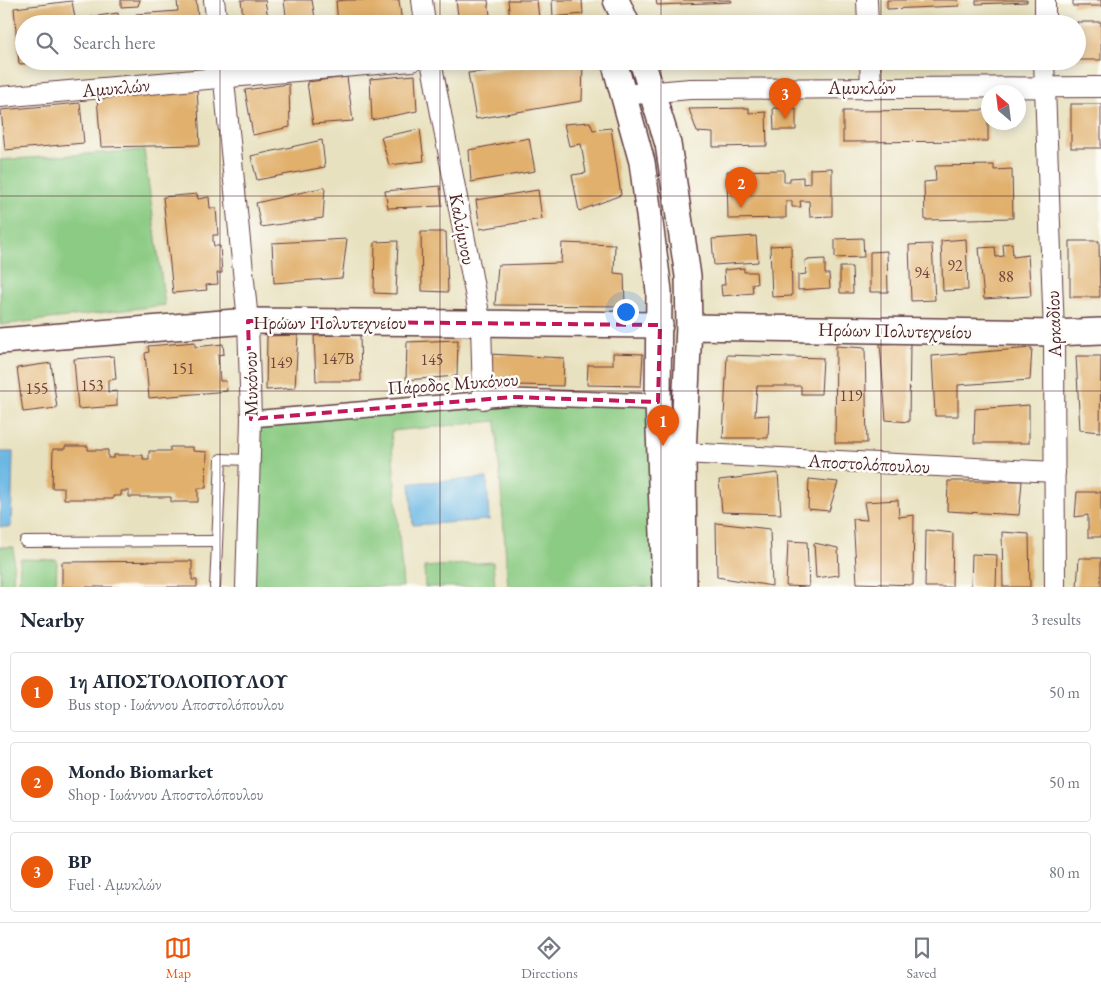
<!DOCTYPE html>
<html lang="en">
<head>
<meta charset="utf-8">
<style>
	:root { --surface:#fff; --page:#f2f2f3; --text:#1f2937; --muted:#747a83; --line:#e0e1e3; --accent:#ea580c }
	body { margin:0; font-family:"EB Garamond",serif; background:var(--page); color:var(--text) }
	.compass { position:absolute; left:981px; top:85px; width:45px; height:45px; border-radius:50%; background:var(--surface); box-shadow:0 2px 12px #0003; rotate:332deg }
	.you { position:absolute; left:625px; top:311px; width:18px; height:18px; margin:-12px; border:4px solid #fff; border-radius:50%; background:#1a73e8; box-shadow:0 0 0 8px #1a73e833 }
	.badge { display:grid; place-items:center; width:32px; height:32px; border-radius:50%; background:var(--accent); color:#fff; font-size:16px; font-weight:700 }
	.pin { position:absolute; translate:-50% -41px; filter:drop-shadow(0 1px 2px #0008) }
	.pin::after { content:''; position:absolute; top:26px; width:18px; height:15px; background:inherit; clip-path:polygon(0 0,100% 0,50% 100%) }
	.list { margin:0; padding:0; list-style:none }
	h2 { display:flex; justify-content:space-between; align-items:center; height:65px; margin:0; padding:0 20px; font-size:21px }
	h2 small { font-size:16px; font-weight:400; color:var(--muted) }
	.list li { display:grid; grid-template-columns:32px 1fr auto; gap:15px; align-items:center; box-sizing:border-box; height:80px; margin:0 10px 10px; padding:0 10px; border:1px solid var(--line); border-radius:5px }
	.list b { display:block; font-size:19px; white-space:nowrap }
	.list p { margin:0; font-size:16px; white-space:nowrap; color:var(--muted) }
	.list em { font-size:16px; font-style:normal; color:var(--muted) }
	.icon { flex:none; width:28px; height:28px; fill:none; stroke:currentColor; stroke-width:2; stroke-linecap:round; stroke-linejoin:round }
	.map { position:relative; flex:none; width:1101px; height:587px; overflow:hidden }
	.search { position:absolute; background:var(--surface); box-shadow:0 2px 12px #0003; left:15px; right:15px; top:15px; height:55px; display:flex; align-items:center; gap:12px; box-sizing:border-box; padding:0 18px; border-radius:28px; color:var(--muted); font-size:19px }
	.sheet { height:335px; background:var(--surface) }
	nav { display:flex; justify-content:space-around; align-items:center; box-sizing:border-box; height:70px; border-top:1px solid var(--line); background:var(--surface); font-size:14px; color:var(--muted) }
	nav a { display:grid; justify-items:center; gap:2px }
	nav .on { color:var(--accent) }
	.map>svg:first-child { display:block }
	.green { fill:#8bcb83; stroke:#6a7557 }
	.water { fill:#6bb7e4; stroke:#5a6b88 }
	.building { fill:#e1b06d }
	.lines { fill:none; stroke-linecap:round; stroke-linejoin:round }
	.service-casing { stroke:#623c41; stroke-width:12 }
	.pedestrian-casing { stroke:#623c41; stroke-width:18 }
	.minor-casing { stroke:#623c41; stroke-width:22 }
	.tertiary-casing { stroke:#623c41; stroke-width:28 }
	.service { stroke:#fff; stroke-width:10 }
	.pedestrian { stroke:#fff; stroke-width:15 }
	.minor { stroke:#fff; stroke-width:20 }
	.tertiary { stroke:#fff; stroke-width:25 }
	.marked { fill:none; stroke:#c2185b; stroke-width:4; stroke-dasharray:10 6; stroke-linejoin:round }
	.grid { fill:none; stroke:#4a1f2b; stroke-width:1; stroke-opacity:0.55 }
	.labels { text-anchor:middle; stroke-width:5; stroke-linejoin:round; paint-order:stroke }
	.number-label { font-size:16px; fill:#70433c }
	.street-label { font-size:19px; fill:#4a1f2b; stroke:#fdfcf7 }
</style>
</head>
<body>
<div class="map">
<svg width="1101" height="587" viewBox="0 0 1101 587">
	<rect width="100%" height="100%" fill="#fdfcf7"/>
	<filter id="ink" filterUnits="userSpaceOnUse"><feTurbulence type="fractalNoise" baseFrequency=".02" numOctaves="2"/><feDisplacementMap in="SourceGraphic" scale="10" xChannelSelector="R" yChannelSelector="G"/><feConvolveMatrix kernelMatrix="1 2 1 2 8 2 1 2 1" color-interpolation-filters="sRGB"/></filter>
	<filter id="wash" filterUnits="userSpaceOnUse"><feTurbulence type="fractalNoise" baseFrequency=".0096" numOctaves="4" result="noise"/><feDisplacementMap in="SourceGraphic" scale="20" xChannelSelector="R" yChannelSelector="G"/><feGaussianBlur stdDeviation="1.12" result="paint"/><feColorMatrix in="noise" values="0 0 0 0 0 0 0 0 0 0 0 0 0 0 0 0 0 1.4 0 .05"/><feComposite in="paint" operator="in"/></filter>
	<g filter="url(#wash)">
		<rect width="100%" height="100%" fill="#e8e1bf"/>
		<g class="green">
			<polygon points="144,150 165,305 0,325 0,160"/>
			<polygon points="483,399 658,402 665,587 508,587 496,421 391,431 403,587 246,587 251,419"/>
			<polygon points="0,547 14,547 13,587 0,587"/>
			<polygon points="20,559 57,560 56,587 19,587"/>
			<polygon points="493,562 495,587 425,587 424,567"/>
		</g>
		<g class="water">
			<polygon points="0,452 13,452 11,527 0,527"/>
			<polygon points="487,478 489,520 413,525 410,483"/>
		</g>
		<g id="blocks">
			<g class="building">
				<polygon points="121,0 140,0 138,6 121,7"/>
				<polygon points="177,0 196,0 199,24 137,24 136,14 178,11"/>
				<polygon points="241,0 265,0 269,24 244,24"/>
				<polygon points="284,0 312,0 316,24 287,24"/>
				<polygon points="347,0 399,0 402,24 338,24 336,1"/>
				<polygon points="456,0 488,0 491,23 459,24"/>
				<polygon points="508,0 537,0 539,19 510,21"/>
				<polygon points="552,0 582,0 583,14 553,17"/>
				<polygon points="656,0 731,0 732,2 657,5"/>
				<polygon points="887,0 958,0 959,6 887,9"/>
				<polygon points="976,0 1027,0 1027,2 976,4"/>
				<rect x="1073" y="0" width="28" height="6"/>
				<polygon points="72,1 76,24 24,24 24,61 37,63 19,64 14,8"/>
				<polygon points="118,13 119,24 92,24 91,17"/>
				<polygon points="942,20 942,24 891,24 891,22"/>
				<rect x="992" y="22" width="37" height="2"/>
				<rect x="1077" y="22" width="24" height="38"/>
				<polygon points="583,61 582,101 476,119 468,73"/>
				<polygon points="415,75 417,111 372,120 370,79"/>
				<polygon points="347,77 353,121 313,124 307,82"/>
				<polygon points="289,84 290,127 253,135 245,90"/>
				<polygon points="197,88 200,145 101,147 97,98"/>
				<polygon points="80,103 84,143 5,150 1,110"/>
				<rect x="1071" y="104" width="30" height="44"/>
				<polygon points="749,108 749,113 766,112 767,146 713,147 713,133 697,132 689,109"/>
				<polygon points="773,108 796,108 796,130 774,130"/>
				<polygon points="988,110 988,141 843,142 843,111"/>
				<polygon points="590,122 593,130 611,128 621,195 579,211 572,175 586,173 581,144 569,146 564,124"/>
				<polygon points="420,129 424,161 389,165 381,137"/>
				<polygon points="529,138 535,171 471,182 469,150"/>
				<polygon points="322,140 325,167 257,180 251,156"/>
				<polygon points="994,165 994,170 1012,169 1013,218 925,220 924,182 936,181 935,166"/>
				<polygon points="832,168 832,216 810,217 809,201 800,201 801,207 792,207 792,201 786,201 786,218 728,219 727,171 784,170 784,182 790,182 790,178 803,177 803,184 810,183 810,169"/>
				<polygon points="440,186 442,206 388,208 385,191"/>
				<polygon points="325,187 323,218 261,227 256,203"/>
				<polygon points="538,190 542,219 480,229 476,200"/>
				<polygon points="197,194 198,199 209,197 210,208 216,208 218,235 213,235 213,241 214,246 220,246 222,273 217,273 218,284 206,285 207,290 173,293 163,197"/>
				<polygon points="421,232 446,232 448,292 422,291"/>
				<polygon points="756,236 758,262 714,265 712,239"/>
				<polygon points="863,238 864,257 835,258 835,239"/>
				<polygon points="347,239 342,278 274,283 272,243"/>
				<polygon points="966,239 968,290 943,291 941,241"/>
				<polygon points="398,241 396,294 374,293 375,242"/>
				<polygon points="1070,241 1099,241 1100,297 1070,297"/>
				<polygon points="562,243 615,245 614,273 624,274 625,306 495,305 498,265 561,263"/>
				<polygon points="1012,243 1013,257 1028,255 1031,296 984,299 979,248 995,247 996,257 1004,256 1003,244"/>
				<polygon points="932,244 935,300 911,301 909,245"/>
				<polygon points="791,245 792,296 772,297 770,246"/>
				<polygon points="887,251 888,292 870,292 870,252"/>
				<polygon points="825,259 825,274 829,274 830,288 798,290 798,275 806,274 805,260"/>
				<polygon points="840,267 852,267 853,293 840,293"/>
				<polygon points="744,268 744,272 756,272 757,284 752,284 753,293 722,296 721,285 725,285 724,270"/>
				<polygon points="360,334 361,381 316,381 314,336"/>
				<polygon points="298,335 295,388 266,390 267,336"/>
				<polygon points="458,340 457,376 406,380 407,342"/>
				<polygon points="195,342 195,347 223,344 224,354 218,355 220,381 226,381 227,391 149,398 145,353 149,352 148,346"/>
				<polygon points="910,343 909,422 886,420 880,344"/>
				<polygon points="836,346 865,348 867,443 835,443"/>
				<polygon points="1032,348 1030,380 958,385 958,416 935,416 932,356"/>
				<polygon points="613,353 643,354 641,386 587,385 588,365 613,365"/>
				<polygon points="489,354 564,358 563,386 516,385 516,390 488,389"/>
				<polygon points="727,355 823,358 821,394 801,394 801,386 757,386 755,416 769,415 768,438 723,438"/>
				<polygon points="114,356 116,379 108,380 108,392 117,391 117,406 78,409 74,359"/>
				<polygon points="1076,356 1101,356 1100,432 1080,430"/>
				<polygon points="51,363 57,408 23,412 17,368"/>
				<polygon points="1029,405 1029,443 974,443 975,409"/>
				<polygon points="65,446 88,446 88,450 108,450 108,458 114,458 114,455 143,455 143,459 149,459 149,451 170,451 170,447 193,447 193,451 207,452 206,488 198,488 198,502 171,502 171,497 129,497 129,491 121,491 121,496 113,496 113,499 64,499 64,488 52,488 53,449 65,449"/>
				<polygon points="778,473 781,514 722,512 719,480"/>
				<polygon points="809,479 838,482 829,511 808,509"/>
				<polygon points="948,481 1022,481 1019,515 947,511"/>
				<polygon points="1077,492 1101,492 1101,537 1088,537 1088,515 1075,517"/>
				<polygon points="898,500 899,517 914,515 913,585 857,583 853,519 867,520 864,502"/>
				<polygon points="716,523 770,529 772,586 717,577"/>
				<polygon points="926,530 953,533 952,587 925,587"/>
				<polygon points="1002,532 1029,534 1030,587 1003,587"/>
				<polygon points="788,541 807,542 809,587 786,586"/>
				<polygon points="814,543 838,548 839,575 816,578"/>
				<polygon points="972,554 997,555 996,587 971,587"/>
				<polygon points="1079,558 1101,558 1101,587 1077,587"/>
				<polygon points="192,561 192,580 197,580 197,587 62,587 62,562"/>
			</g>
		</g>
	</g>
	<g filter="url(#ink)">
		<use href="#blocks" fill-opacity="0" stroke="#623c41" stroke-width="1"/>
		<g class="lines">
			<defs>
				<g id="service">
					<polyline points="25,542 217,541"/>
					<polyline points="215,587 221,459 250,460"/>
				</g>
				<polyline id="pedestrian" points="251,419 513,397 658,402"/>
				<g id="minor">
					<polyline points="214,0 217,24"/>
					<polyline points="422,0 425,24"/>
					<polyline points="867,0 868,24"/>
					<polyline points="1045,24 1045,0"/>
					<polyline points="222,61 248,321 251,419 246,587"/>
					<polyline points="431,61 481,324 483,399"/>
					<polyline points="870,61 871,87"/>
					<polyline points="1044,61 1054,333 1055,587"/>
					<polyline points="623,95 690,89 1101,87"/>
					<polyline points="0,97 412,61"/>
					<polyline points="683,453 1055,472"/>
				</g>
				<g id="tertiary">
					<polyline points="616,0 627,24"/>
					<polyline points="614,61 642,162 659,291 658,402 665,587"/>
					<polyline points="642,61 668,144 688,276 689,327 683,453 684,587"/>
					<polyline points="689,327 1054,333 1101,331"/>
					<polyline points="0,341 248,321 660,325"/>
				</g>
			</defs>
			<use href="#service" class="service-casing"/>
			<use href="#pedestrian" class="pedestrian-casing"/>
			<use href="#minor" class="minor-casing"/>
			<use href="#tertiary" class="tertiary-casing"/>
			<use href="#service" class="service"/>
			<use href="#pedestrian" class="pedestrian"/>
			<use href="#minor" class="minor"/>
			<use href="#tertiary" class="tertiary"/>
		</g>
	</g>
	<path class="marked" d="M248 321 660 325 658 402 513 397 251 419Z"/>
	<path class="grid" d="M220 0V24M440 0V24M661 0V24M881 0V24M220 61V587M440 61V587M661 61V587M881 61V587M0 196H1101M0 391H1101"/>
	<g class="labels">
		<g class="number-label">
			<text x="955" y="271">92</text>
			<text x="922" y="278">94</text>
			<text x="1006" y="282">88</text>
			<text x="338" y="364">147Β</text>
			<text x="432" y="365">145</text>
			<text x="281" y="368">149</text>
			<text x="183" y="374">151</text>
			<text x="92" y="391">153</text>
			<text x="37" y="394">155</text>
			<text x="851" y="401">119</text>
		</g>
		<g class="street-label">
			<text transform="translate(116 87) rotate(-5)" y="7">Αμυκλών</text>
			<text x="862" y="94">Αμυκλών</text>
			<text transform="translate(463 229) rotate(79)" y="7">Καλύμνου</text>
			<text x="330" y="329">Ηρώων Πολυτεχνείου</text>
			<text transform="translate(1053 324) rotate(-92)" y="7">Αρκαδίου</text>
			<text transform="translate(895 330) rotate(1)" y="7">Ηρώων Πολυτεχνείου</text>
			<text transform="translate(453 383) rotate(-4)" y="7">Πάροδος Μυκόνου</text>
			<text transform="translate(250 384) rotate(-91)" y="7">Μυκόνου</text>
			<text transform="translate(869 463) rotate(3)" y="7">Αποστολόπουλου</text>
		</g>
	</g>
</svg>
<svg class="compass" viewBox="-18 -18 36 36"><path d="M0-13l5 13h-10z" fill="#e53935"/><path d="M0 13l5-13h-10z" fill="#747a83"/></svg>
<div class="you"></div>
<div class="pin badge" style="left:663px;top:446px">1</div>
<div class="pin badge" style="left:741px;top:208px">2</div>
<div class="pin badge" style="left:785px;top:119px">3</div>
<div class="search"><svg class="icon" aria-label="search" viewBox="0 0 24 24"><circle cx="10" cy="10" r="6"/><path d="M15 15l6 6"/></svg>Search here</div>
</div>
<section class="sheet">
<h2>Nearby<small>3 results</small></h2>
<ul class="list">
<li><span class="badge">1</span><div><b>1η ΑΠΟΣΤΟΛΟΠΟΥΛΟΥ</b><p>Bus stop · Ιωάννου Αποστολόπουλου</p></div><em>50 m</em></li>
<li><span class="badge">2</span><div><b>Mondo Biomarket</b><p>Shop · Ιωάννου Αποστολόπουλου</p></div><em>50 m</em></li>
<li><span class="badge">3</span><div><b>BP</b><p>Fuel · Αμυκλών</p></div><em>80 m</em></li>
</ul>
</section>
<nav>
<a class="on"><svg class="icon" aria-label="map" viewBox="0 0 24 24"><path d="M3 6l6-2 6 2 6-2v14l-6 2-6-2-6 2zM9 4v14M15 6v14"/></svg>Map</a>
<a><svg class="icon" aria-label="directions" viewBox="0 0 24 24"><path d="M12 3l9 9-9 9-9-9zM9 14v-3h6M13 9l2 2-2 2"/></svg>Directions</a>
<a><svg class="icon" aria-label="saved" viewBox="0 0 24 24"><path d="M7 4h10v16l-5-4-5 4z"/></svg>Saved</a>
</nav>
</body>
</html>
